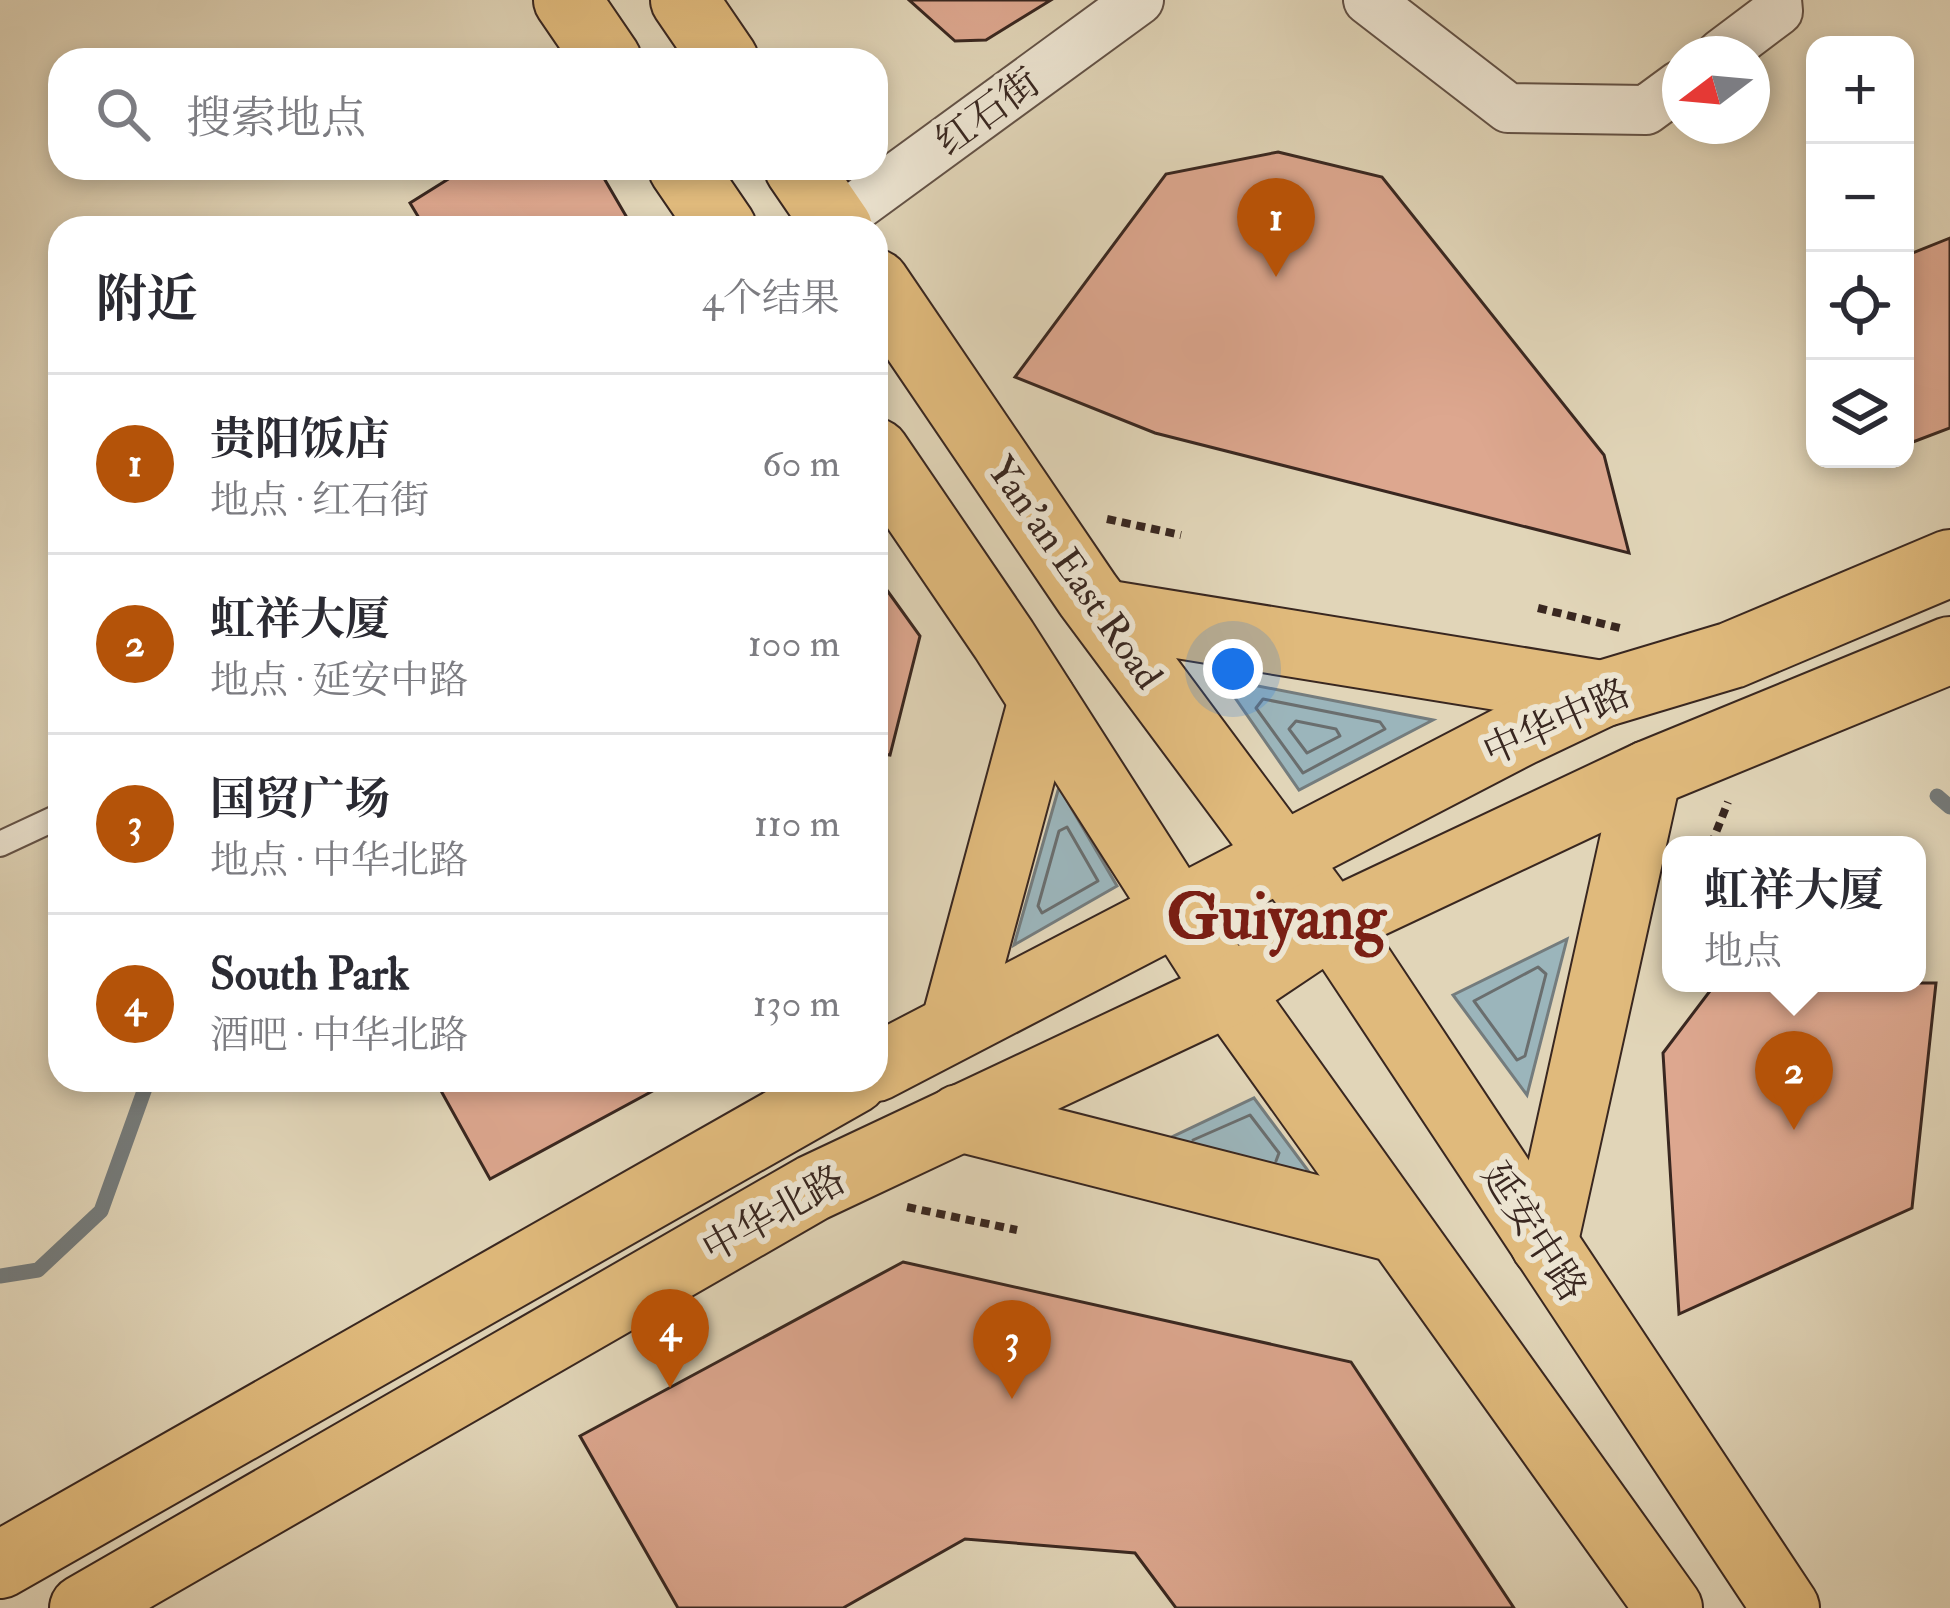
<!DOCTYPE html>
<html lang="zh">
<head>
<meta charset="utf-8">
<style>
	:root { --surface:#fff; --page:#f7f7f7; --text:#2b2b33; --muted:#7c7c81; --line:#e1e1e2; --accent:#b45309 }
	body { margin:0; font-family:"IM FELL Double Pica","Noto Serif SC",serif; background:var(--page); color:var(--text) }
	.controls { position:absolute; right:36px; top:36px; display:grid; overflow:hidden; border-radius:24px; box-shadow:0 6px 18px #0003 }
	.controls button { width:108px; height:108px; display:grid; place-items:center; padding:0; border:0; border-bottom:3px solid var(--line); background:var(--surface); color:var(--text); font:60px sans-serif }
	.compass { position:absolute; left:1662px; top:36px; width:108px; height:108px; border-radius:50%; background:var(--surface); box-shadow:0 6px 18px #0003; rotate:254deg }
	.you { position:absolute; left:1233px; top:669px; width:42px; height:42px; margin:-30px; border:9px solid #fff; border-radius:50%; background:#1a73e8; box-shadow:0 0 0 18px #1a73e833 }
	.badge { display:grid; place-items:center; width:78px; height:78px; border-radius:50%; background:var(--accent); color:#fff; font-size:39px; font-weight:700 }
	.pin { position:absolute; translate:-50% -99px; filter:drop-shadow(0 3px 6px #0008) }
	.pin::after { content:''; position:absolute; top:63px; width:42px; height:36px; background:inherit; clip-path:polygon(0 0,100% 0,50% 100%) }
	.popup { position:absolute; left:1662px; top:836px; width:264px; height:156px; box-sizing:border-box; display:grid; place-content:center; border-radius:24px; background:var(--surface); filter:drop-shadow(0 3px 9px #0005); font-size:39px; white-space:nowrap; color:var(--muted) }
	.popup b { font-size:45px; color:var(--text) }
	.popup::after { content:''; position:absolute; left:50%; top:100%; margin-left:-24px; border:24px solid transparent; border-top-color:var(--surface) }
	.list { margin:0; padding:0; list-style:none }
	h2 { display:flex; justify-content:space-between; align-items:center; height:156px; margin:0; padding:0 48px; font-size:51px }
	h2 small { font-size:39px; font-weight:400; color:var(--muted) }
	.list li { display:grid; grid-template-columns:78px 1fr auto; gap:36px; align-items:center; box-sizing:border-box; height:180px; padding:0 48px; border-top:3px solid var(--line) }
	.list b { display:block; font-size:45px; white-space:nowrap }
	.list p { margin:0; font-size:39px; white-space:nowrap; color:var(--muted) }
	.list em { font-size:39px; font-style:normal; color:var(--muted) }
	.icon { flex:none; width:66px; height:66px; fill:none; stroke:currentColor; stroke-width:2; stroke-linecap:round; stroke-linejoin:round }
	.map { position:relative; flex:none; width:1950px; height:1608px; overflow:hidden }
	.search { position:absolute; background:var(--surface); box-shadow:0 6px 18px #0003; left:48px; top:48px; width:840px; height:132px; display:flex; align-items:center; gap:30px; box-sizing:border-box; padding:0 42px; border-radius:36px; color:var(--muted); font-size:45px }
	.panel { position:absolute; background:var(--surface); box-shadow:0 6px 18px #0003; left:48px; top:216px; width:840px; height:876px; border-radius:36px }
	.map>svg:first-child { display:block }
	.water { fill:#9bb5bb; stroke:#747c7d; stroke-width:3 }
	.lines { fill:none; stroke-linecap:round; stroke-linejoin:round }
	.shore { stroke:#6a6e6e; stroke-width:3 }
	.stream { stroke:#747c7d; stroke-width:15 }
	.building { fill:#dda78f; stroke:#392720; stroke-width:3 }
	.lane-casing { stroke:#635246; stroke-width:28 }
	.street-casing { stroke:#635246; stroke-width:52 }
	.primary-casing { stroke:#392720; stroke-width:70 }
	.path { stroke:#392720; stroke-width:8; stroke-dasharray:9 6; stroke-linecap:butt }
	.lane { stroke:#ece4d1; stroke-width:24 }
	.street { stroke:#ece4d1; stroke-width:48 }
	.primary { stroke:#e0ba7c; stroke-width:66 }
	.labels { text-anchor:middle; stroke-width:12; stroke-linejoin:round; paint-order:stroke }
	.street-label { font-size:39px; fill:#392720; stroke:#ece4d1 }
	.town-label { font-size:63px; font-weight:bold; fill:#7a1f14; stroke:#ece4d1 }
</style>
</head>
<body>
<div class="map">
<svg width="1950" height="1608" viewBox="0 0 1950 1608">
	<rect width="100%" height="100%" fill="#e1d5b8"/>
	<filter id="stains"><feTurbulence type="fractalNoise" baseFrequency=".00167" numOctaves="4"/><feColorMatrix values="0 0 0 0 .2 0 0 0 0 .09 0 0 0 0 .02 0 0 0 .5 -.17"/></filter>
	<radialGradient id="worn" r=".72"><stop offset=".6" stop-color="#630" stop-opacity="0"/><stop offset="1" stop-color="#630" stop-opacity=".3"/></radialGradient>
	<g class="water">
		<polygon points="1222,679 1433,720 1299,790"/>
		<polygon points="1059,787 1117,886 1014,945"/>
		<polygon points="1567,939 1527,1095 1453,995"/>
		<polygon points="1254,1098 1315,1180 1136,1154"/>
	</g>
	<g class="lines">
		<g class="shore">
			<polygon points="1263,699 1380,722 1385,729 1303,773 1256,708"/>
			<polygon points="1296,721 1336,729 1340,736 1307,753 1289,729"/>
			<polygon points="1067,827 1098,881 1042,913 1038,906 1059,831"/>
			<polygon points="1538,967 1546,974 1525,1056 1517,1060 1474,1001"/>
			<polyline points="1193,1140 1250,1115 1279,1153 1276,1161"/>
		</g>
		<g class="stream">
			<polyline points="1937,796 1950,807"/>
			<polyline points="0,1276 38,1270 101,1211 148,1080"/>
		</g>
	</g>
	<g class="building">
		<polygon points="909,0 1051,0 986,40 955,41"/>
		<polygon points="1278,152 1382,177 1604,455 1629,553 1155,433 1015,377 1166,174"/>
		<polygon points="466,168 598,168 633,228 425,228 410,203"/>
		<polygon points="1950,238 1950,428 1905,445 1905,256"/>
		<polygon points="876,575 920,636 890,755 876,753"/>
		<polygon points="1716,983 1936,983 1912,1208 1679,1314 1663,1053"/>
		<polygon points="435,1080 673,1080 490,1179"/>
		<polygon points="903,1262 1351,1362 1514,1608 1176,1608 1135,1553 965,1539 843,1608 678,1608 580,1436"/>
	</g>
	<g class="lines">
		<defs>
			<polyline id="lane" points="0,844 60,816"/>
			<g id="street">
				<polyline points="1368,0 1508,108 1646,110 1680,85"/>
				<polyline points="1721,54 1778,11 1777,0"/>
				<polyline points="835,222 1139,0"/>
			</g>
			<g id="primary">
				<polyline points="567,0 608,60"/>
				<polyline points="684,0 725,60"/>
				<polyline points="682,168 723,228"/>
				<polyline points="798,168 839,228"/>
				<polyline points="876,283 1088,595 1332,923 1786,1608"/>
				<polyline points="876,452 1004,640 1229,992 1669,1608"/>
				<polyline points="1104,613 1602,694"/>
				<polyline points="955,1022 1042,700"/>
				<polyline points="876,1068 1520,733 1602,694 1732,655 1950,563"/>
				<polyline points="959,1118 1396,1229"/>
				<polyline points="1544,1244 1648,774"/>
				<polyline points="0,1565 854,1080"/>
				<polyline points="83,1608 813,1188 1229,992 1332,923 1648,774 1950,650"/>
			</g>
		</defs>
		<use href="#lane" class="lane-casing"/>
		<use href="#street" class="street-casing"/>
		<use href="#primary" class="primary-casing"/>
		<g class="path">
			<polyline points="1107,519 1181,535"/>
			<polyline points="1538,608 1624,629"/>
			<polyline points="1711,845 1728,802"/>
			<polyline points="907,1207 1017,1230"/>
		</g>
		<use href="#lane" class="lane"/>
		<use href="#street" class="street"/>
		<use href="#primary" class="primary"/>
	</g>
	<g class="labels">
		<g class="street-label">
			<text transform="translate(987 111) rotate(-36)" y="14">红石街</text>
			<text transform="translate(1076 572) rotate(55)" y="14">Yan'an East Road</text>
			<text transform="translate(1556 721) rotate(-24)" y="14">中华中路</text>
			<text transform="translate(773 1213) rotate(-29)" y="14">中华北路</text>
			<text transform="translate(1535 1231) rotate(57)" y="14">延安中路</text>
		</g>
		<g class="town-label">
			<text x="1276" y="938">Guiyang</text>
		</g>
	</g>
	<rect width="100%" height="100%" filter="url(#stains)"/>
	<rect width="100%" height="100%" fill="url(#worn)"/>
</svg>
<div class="controls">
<button>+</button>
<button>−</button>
<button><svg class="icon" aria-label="locate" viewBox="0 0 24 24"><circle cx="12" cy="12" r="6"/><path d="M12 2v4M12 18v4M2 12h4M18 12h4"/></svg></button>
<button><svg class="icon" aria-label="layers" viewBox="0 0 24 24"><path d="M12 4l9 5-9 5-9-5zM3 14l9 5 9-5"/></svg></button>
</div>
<svg class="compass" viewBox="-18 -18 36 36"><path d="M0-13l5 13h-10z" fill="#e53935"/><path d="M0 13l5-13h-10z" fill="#7c7c81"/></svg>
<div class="you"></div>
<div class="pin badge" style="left:1276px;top:277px">1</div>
<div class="pin badge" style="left:1794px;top:1130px">2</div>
<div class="popup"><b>虹祥大厦</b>地点</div>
<div class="pin badge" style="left:1012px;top:1399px">3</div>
<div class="pin badge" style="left:670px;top:1388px">4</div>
<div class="search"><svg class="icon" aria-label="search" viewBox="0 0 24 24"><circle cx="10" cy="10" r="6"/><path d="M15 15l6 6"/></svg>搜索地点</div>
<section class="panel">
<h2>附近<small>4个结果</small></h2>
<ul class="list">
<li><span class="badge">1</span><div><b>贵阳饭店</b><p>地点 · 红石街</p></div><em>60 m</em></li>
<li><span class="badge">2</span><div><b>虹祥大厦</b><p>地点 · 延安中路</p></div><em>100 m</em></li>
<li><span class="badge">3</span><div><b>国贸广场</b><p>地点 · 中华北路</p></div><em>110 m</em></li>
<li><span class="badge">4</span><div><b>South Park</b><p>酒吧 · 中华北路</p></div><em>130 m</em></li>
</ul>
</section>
</div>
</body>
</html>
